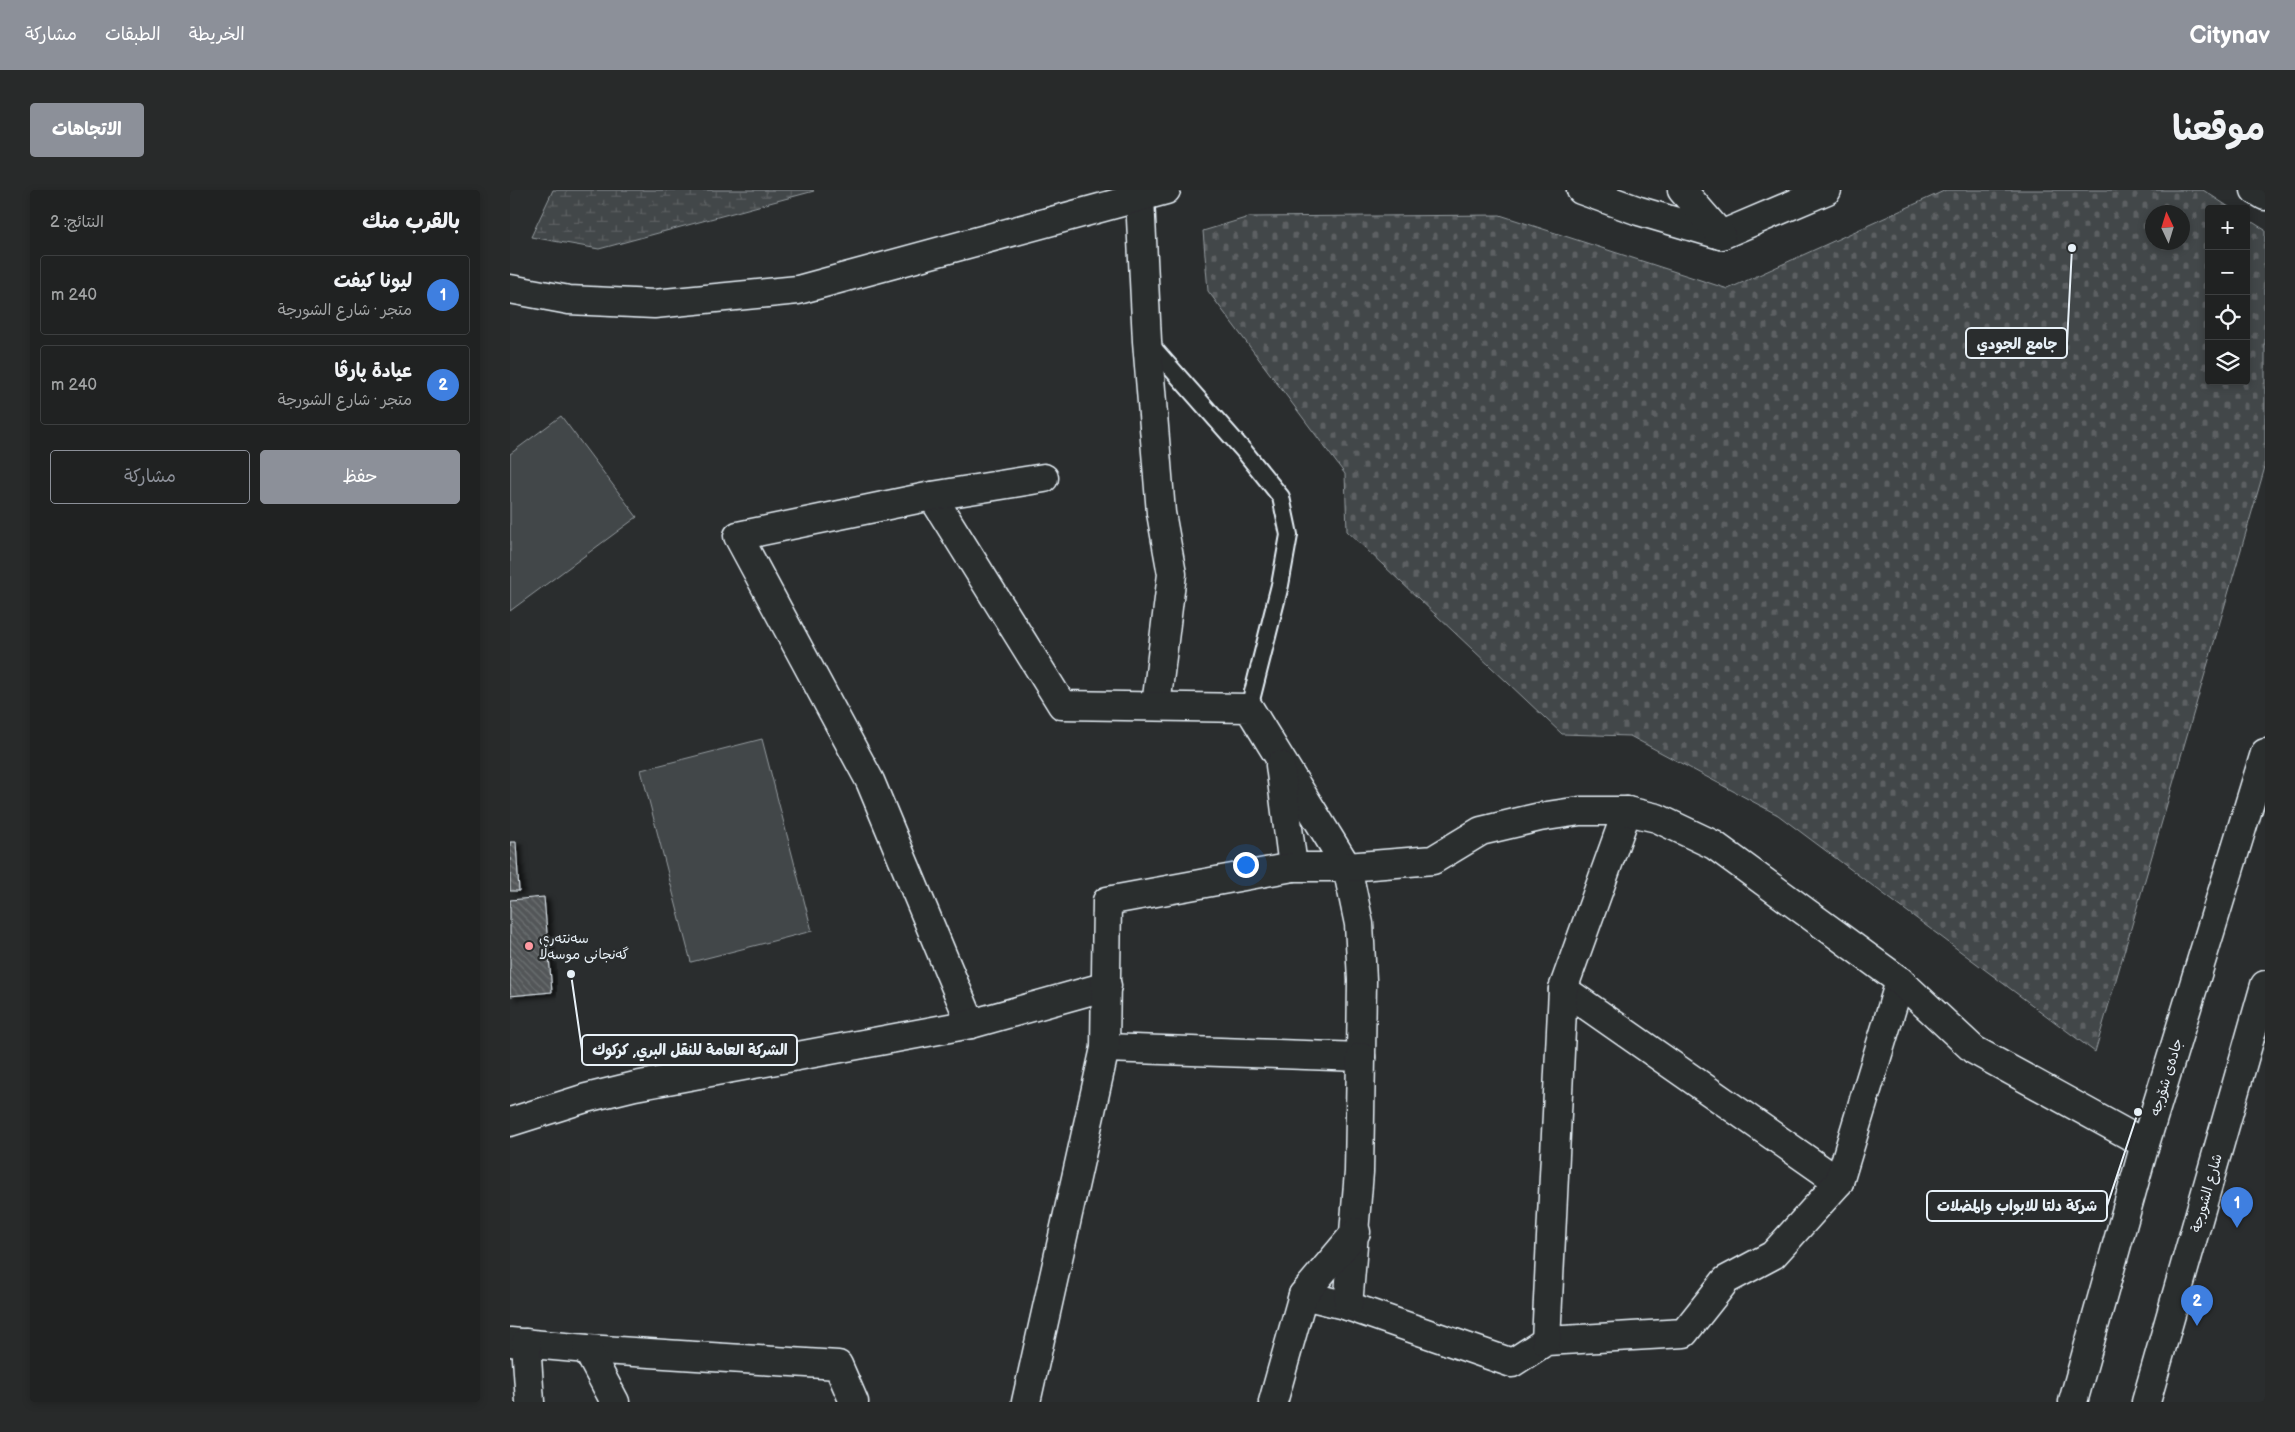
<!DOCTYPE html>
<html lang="ar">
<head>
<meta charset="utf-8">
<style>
	:root { --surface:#202222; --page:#282a2a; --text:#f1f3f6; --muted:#a2a4a5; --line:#3d3f40; --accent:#8c9099 }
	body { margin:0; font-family:"Balsamiq Sans","Playpen Sans Arabic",sans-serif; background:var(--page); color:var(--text); direction:rtl }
	.controls { position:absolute; right:15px; top:15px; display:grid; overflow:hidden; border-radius:5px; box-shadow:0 2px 8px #0003 }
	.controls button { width:45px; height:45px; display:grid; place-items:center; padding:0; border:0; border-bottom:1px solid var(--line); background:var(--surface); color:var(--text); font:25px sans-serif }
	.compass { position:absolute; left:1635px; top:15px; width:45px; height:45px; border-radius:50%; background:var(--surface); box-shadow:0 2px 8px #0003; rotate:356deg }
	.you { position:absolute; left:735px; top:674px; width:18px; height:18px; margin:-12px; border:4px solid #fff; border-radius:50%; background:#1a73e8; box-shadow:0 0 0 8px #1a73e833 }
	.badge { display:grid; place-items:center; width:32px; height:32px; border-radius:50%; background:var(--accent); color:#fff; font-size:16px; font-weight:700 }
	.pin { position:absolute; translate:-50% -41px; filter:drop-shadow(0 1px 2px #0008) }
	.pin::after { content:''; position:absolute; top:26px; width:18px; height:15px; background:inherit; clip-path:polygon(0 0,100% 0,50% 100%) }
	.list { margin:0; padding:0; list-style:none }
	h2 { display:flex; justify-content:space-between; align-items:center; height:65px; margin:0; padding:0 20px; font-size:21px }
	h2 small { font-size:16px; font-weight:400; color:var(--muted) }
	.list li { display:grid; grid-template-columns:32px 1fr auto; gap:15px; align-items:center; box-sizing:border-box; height:80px; margin:0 10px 10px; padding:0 10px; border:1px solid var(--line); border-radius:5px }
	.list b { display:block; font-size:19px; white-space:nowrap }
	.list p { margin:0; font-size:16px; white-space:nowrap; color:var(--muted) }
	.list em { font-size:16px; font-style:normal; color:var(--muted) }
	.actions { display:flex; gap:10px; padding:15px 20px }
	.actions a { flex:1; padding:11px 0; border:1px solid var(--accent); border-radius:5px; text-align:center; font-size:18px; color:var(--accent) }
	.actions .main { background:var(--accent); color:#fff }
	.icon { flex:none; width:28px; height:28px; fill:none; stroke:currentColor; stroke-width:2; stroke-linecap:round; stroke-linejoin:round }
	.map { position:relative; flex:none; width:1755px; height:1212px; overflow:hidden; direction:ltr; border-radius:5px }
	header { display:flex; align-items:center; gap:30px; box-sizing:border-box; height:70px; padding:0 25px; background:var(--accent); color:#fff }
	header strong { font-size:24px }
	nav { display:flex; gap:28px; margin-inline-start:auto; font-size:18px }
	.intro { display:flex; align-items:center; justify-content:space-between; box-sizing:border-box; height:120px; padding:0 30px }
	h1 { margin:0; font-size:35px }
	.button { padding:12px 22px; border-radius:5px; background:var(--accent); color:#fff; font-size:18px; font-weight:700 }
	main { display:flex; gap:30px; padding:0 30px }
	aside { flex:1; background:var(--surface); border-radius:5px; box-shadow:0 2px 8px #0003 }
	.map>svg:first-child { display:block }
	.grass { fill:#424648; stroke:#959ca0 }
	.wetland { fill:url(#wetland-marsh); stroke:#959ca0 }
	.cemetery { fill:url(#cemetery-stones); stroke:#959ca0; fill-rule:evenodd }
	.building { fill:url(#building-back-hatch); stroke:#e8f1f8; filter:url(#shadow) }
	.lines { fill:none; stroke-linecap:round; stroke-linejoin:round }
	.service-casing { stroke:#e8f1f8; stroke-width:20 }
	.minor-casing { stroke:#e8f1f8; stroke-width:31 }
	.primary-casing { stroke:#e8f1f8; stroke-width:31 }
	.service { stroke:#2a2d2e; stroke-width:16 }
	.minor { stroke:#2a2d2e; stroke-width:28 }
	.primary { stroke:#2a2d2e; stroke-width:28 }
	.poi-dot { fill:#ff9aa2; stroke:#2a2d2e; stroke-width:2 }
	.labels { text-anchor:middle; stroke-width:4.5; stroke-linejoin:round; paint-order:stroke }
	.poi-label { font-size:14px; fill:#e8f1f8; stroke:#2a2d2e; text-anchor:start }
	.street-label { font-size:14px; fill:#e8f1f8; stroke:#2a2d2e }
	.leader { fill:none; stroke:#e8f1f8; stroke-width:2 }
	.callout-dot { fill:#e8f1f8; stroke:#2a2d2e; stroke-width:2 }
	.callout { fill:#2a2d2e; stroke:#e8f1f8; stroke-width:2 }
	.callout-label { font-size:15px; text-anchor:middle; font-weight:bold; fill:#e8f1f8 }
</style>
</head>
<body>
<header>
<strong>Citynav</strong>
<nav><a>الخريطة</a><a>الطبقات</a><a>مشاركة</a></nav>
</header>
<div class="intro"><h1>موقعنا</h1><a class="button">الاتجاهات</a></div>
<main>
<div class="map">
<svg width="1755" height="1212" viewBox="0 0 1755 1212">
	<defs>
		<pattern id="wetland-marsh" width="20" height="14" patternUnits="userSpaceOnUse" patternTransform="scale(1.25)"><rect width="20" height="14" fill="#424648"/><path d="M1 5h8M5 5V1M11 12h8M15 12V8" fill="none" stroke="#5d6163"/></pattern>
		<pattern id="cemetery-stones" width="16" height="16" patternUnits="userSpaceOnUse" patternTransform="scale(1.25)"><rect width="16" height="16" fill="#424648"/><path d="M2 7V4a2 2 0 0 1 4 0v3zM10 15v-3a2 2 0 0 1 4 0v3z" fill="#5d6163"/></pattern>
		<pattern id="building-back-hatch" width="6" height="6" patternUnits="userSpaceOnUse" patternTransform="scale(1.25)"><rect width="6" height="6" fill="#535759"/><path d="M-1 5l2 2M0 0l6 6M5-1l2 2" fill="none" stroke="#6c7072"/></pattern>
		<filter id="shadow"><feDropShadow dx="5.5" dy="3" stdDeviation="2.5" flood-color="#0009"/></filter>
	</defs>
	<rect width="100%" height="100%" fill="#2a2d2e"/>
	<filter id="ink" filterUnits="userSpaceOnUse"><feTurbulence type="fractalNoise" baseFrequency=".02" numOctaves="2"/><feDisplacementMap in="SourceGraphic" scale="10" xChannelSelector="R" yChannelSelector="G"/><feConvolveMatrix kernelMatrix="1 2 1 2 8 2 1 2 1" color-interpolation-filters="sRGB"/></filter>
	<g filter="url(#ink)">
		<g class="grass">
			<polygon points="51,226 127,327 0,421 0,264"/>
			<polygon points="252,549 302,741 181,772 131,580"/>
		</g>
		<polygon class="wetland" points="43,0 303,0 304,1 89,59 21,47"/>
		<path class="cemetery" d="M1436 0H1693L1722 19H1699V191H1736V28L1755 40V277L1585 862 1268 625 1120 546 1052 544 837 341 835 284 698 101 693 41 739 27 990 25 1218 99ZM1642 22H1672V52H1642Z"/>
		<g class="building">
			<polygon points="0,652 6,652 9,701 0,701"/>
			<polygon points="34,707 42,802 0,806 0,710"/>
		</g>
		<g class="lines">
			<defs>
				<polyline id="service" points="638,152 734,261 771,307 779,345 770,395 739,518"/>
				<g id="minor">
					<polyline points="628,0 630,8 637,151 651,323 662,384 646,516"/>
					<polyline points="1071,0 1129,21 1211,45 1317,0"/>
					<polyline points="1172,0 1211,45"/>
					<polyline points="1745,0 1755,6"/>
					<polyline points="0,99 59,110 144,114 288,100 656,0"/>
					<polyline points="422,306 552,515 739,518 837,677 849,734 852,790 851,867 595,858"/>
					<polyline points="770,575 783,677"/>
					<polyline points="1053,799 1329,992"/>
					<polyline points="461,834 360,591 228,346 422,306 534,288"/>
					<polyline points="0,932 76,908 125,896 461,834 597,796"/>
					<polyline points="793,1105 838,1116 1002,1173 1036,1151 1174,1143 1216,1090 1263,1065 1329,992 1390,791"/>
					<polyline points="838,1116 849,982 851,867"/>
					<polyline points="1036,1151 1053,799 1117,621"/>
					<polyline points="0,1152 77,1159 328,1175 344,1212"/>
					<polyline points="16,1153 20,1212"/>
					<polyline points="77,1159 105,1212"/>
					<polyline points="516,1212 595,858 597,711 783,677 837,677 923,670 971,641 1030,627 1070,621 1117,621 1147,628 1204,655 1390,791 1464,860 1635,954"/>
					<polyline points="763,1212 793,1105 846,1042"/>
				</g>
				<g id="primary">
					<polyline points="1563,1212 1635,954 1755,563"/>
					<polyline points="1636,1212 1755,795"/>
				</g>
			</defs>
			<use href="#service" class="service-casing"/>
			<use href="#minor" class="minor-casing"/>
			<use href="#primary" class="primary-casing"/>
			<use href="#service" class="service"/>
			<use href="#minor" class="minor"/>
			<use href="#primary" class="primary"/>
		</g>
	</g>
	<circle class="poi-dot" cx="19" cy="756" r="5"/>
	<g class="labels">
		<g class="poi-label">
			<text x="29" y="753">سەنتەری<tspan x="29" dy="16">گەنجانی موسەڵا</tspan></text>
		</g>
		<g class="street-label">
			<text transform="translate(1656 887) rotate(-73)" y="5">جادەی شۆرجە</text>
			<text transform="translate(1696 1003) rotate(-74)" y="5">شارع الشورجة</text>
		</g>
	</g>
	<path class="leader" d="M1562 58L1557 153M61 784L72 860M1628 922L1597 1016"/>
	<g class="callout-dot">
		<circle cx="1562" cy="58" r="5"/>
		<circle cx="61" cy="784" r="5"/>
		<circle cx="1628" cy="922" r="5"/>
	</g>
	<g class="callout">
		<rect x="1456" y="138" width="101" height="30" rx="5"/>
		<rect x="72" y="845" width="215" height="30" rx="5"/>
		<rect x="1417" y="1001" width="180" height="30" rx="5"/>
	</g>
	<g class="callout-label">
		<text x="1507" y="159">جامع الجودي</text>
		<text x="180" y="865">الشركة العامة للنقل البري, كركوك</text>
		<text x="1507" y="1021">شركة دلتا للابواب والمضلات</text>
	</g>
</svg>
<div class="controls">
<button>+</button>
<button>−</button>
<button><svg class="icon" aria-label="locate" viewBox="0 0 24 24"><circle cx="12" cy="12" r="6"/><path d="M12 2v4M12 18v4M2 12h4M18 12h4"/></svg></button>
<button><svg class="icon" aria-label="layers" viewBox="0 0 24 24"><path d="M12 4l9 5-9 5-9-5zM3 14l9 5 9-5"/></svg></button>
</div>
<svg class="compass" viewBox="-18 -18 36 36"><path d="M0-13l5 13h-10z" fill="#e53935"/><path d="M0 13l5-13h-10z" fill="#a2a4a5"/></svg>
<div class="you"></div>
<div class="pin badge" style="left:1727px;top:1038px;background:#3f7fe0">1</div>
<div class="pin badge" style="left:1687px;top:1136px;background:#3f7fe0">2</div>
</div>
<aside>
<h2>بالقرب منك<small>النتائج: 2</small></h2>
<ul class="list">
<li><span class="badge" style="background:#3f7fe0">1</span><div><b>ليونا كيفت</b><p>متجر · شارع الشورجة</p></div><em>240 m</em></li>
<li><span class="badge" style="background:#3f7fe0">2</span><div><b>عيادة پارڤا</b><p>متجر · شارع الشورجة</p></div><em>240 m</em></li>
</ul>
<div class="actions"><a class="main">حفظ</a><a>مشاركة</a></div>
</aside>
</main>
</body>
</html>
